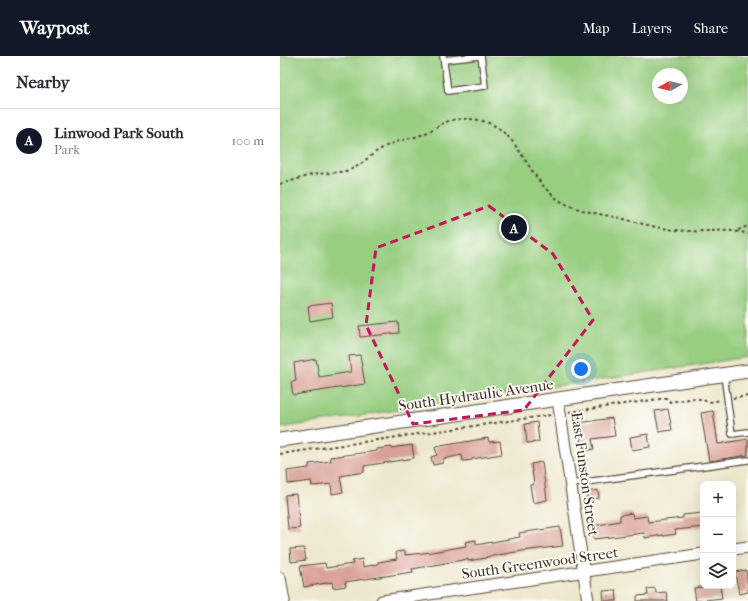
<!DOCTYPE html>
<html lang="en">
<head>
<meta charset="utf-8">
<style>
	:root { --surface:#fff; --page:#f7f7f7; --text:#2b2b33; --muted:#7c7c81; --line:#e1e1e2; --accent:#111827 }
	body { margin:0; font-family:"IM FELL French Canon",serif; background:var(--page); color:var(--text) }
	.controls { position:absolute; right:12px; bottom:12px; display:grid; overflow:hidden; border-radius:8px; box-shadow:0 4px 16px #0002 }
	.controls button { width:36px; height:36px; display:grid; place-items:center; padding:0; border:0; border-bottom:1px solid var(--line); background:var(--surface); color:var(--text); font:20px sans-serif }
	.compass { position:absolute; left:372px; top:12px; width:36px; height:36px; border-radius:50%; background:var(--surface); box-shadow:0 4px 16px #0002; rotate:262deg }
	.you { position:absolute; left:301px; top:313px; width:14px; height:14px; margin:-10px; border:3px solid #fff; border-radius:50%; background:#1a73e8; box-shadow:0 0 0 6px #1a73e833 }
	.badge { display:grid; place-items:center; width:26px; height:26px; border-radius:50%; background:var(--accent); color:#fff; font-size:13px; font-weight:700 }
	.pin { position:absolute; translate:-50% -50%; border:2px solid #fff; box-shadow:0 1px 4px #0006 }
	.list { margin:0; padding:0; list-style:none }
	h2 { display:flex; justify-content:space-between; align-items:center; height:52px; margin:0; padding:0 16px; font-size:17px }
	h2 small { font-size:13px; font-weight:400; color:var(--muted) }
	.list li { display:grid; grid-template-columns:26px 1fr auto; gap:12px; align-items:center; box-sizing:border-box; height:64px; padding:0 16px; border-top:1px solid var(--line) }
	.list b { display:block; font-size:15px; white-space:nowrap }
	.list p { margin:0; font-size:13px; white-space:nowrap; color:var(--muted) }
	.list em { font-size:13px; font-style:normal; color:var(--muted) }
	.icon { flex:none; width:22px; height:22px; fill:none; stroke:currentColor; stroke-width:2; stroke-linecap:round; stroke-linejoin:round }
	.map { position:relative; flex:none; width:468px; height:545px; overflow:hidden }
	header { display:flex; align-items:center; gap:24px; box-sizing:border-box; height:56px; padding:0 20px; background:var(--accent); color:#fff }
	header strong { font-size:19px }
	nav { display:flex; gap:22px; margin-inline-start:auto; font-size:14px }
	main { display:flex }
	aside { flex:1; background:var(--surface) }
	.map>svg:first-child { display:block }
	.green { fill:#97ce80; stroke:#697c4f; fill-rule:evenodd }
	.building { fill:#d9a197 }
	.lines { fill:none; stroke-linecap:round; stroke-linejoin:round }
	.service-casing { stroke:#564638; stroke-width:8 }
	.minor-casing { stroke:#564638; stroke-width:13 }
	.tertiary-casing { stroke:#564638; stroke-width:15 }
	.path { stroke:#564638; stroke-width:2; stroke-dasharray:3 3; stroke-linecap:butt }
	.service { stroke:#fff; stroke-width:5.5 }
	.minor { stroke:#fff; stroke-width:11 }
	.tertiary { stroke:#fff; stroke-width:13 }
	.marked { fill:none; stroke:#c2185b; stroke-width:3; stroke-dasharray:8 5; stroke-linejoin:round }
	.labels { text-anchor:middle; stroke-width:3.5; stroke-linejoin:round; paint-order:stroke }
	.street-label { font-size:15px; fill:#3b2a1e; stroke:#fdfcf7 }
</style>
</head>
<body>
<header>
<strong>Waypost</strong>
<nav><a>Map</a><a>Layers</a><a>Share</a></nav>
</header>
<main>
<aside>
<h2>Nearby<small></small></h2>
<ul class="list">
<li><span class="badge">A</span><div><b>Linwood Park South</b><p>Park</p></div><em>100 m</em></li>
</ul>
</aside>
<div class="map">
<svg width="468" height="545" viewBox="0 0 468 545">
	<rect width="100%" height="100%" fill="#fdfcf7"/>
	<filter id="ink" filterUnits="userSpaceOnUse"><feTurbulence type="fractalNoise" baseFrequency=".025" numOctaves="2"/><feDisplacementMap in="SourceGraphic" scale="8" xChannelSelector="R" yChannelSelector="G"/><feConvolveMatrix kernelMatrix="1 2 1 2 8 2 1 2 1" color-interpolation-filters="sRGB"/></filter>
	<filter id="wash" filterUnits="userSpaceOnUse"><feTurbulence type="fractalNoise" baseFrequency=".012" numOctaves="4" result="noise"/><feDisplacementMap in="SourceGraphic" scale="16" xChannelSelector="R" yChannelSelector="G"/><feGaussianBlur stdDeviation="0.9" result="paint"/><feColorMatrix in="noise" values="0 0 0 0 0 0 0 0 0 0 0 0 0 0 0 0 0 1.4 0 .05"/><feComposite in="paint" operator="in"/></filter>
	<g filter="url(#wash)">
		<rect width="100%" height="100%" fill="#ede8cd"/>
		<path class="green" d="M0 0H468V301L0 372ZM378 18H402V42H378Z"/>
		<g id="blocks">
			<g class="building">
				<polygon points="51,247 53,261 30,265 28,250"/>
				<polygon points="118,266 119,277 80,281 79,270"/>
				<polygon points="80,299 85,328 13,339 11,326 16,325 14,307 36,303 39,321 71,316 69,300"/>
				<polygon points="388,353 392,374 379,376 375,355"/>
				<polygon points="433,355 438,388 468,383 468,399 429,405 421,357"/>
				<polygon points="332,362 335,380 312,383 314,393 302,395 298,367"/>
				<polygon points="257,366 259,386 247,387 245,368"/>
				<polygon points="368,378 370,391 352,394 350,381"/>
				<polygon points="208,382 209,386 220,385 222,398 192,403 192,404 183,405 182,399 163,403 163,407 153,409 151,401 157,399 155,391"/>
				<polygon points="132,389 134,402 84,410 84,416 60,420 63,436 52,438 51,428 32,430 31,425 8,428 7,415 29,412 29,408 51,405 50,401 97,395 97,393 111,391 111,392"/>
				<polygon points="262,406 267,444 253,447 250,429 254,428 251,408"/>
				<polygon points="318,434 319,442 308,444 306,436"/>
				<polygon points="16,438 20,472 8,473 5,439"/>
				<polygon points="352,457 353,462 367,460 368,466 403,462 403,459 423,457 423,471 395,474 396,478 383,480 383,479 365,482 364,477 314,483 312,470 340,465 340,459"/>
				<polygon points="280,471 283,490 242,495 206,501 206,502 188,505 188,503 132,513 133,516 65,526 66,530 53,532 52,526 24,531 20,510 45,507 46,512 73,508 72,505 82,503 83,511 98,508 98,506 117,503 116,496 125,495 125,499 152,496 186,490 185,486 196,484 196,489 240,481 239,477"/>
				<polygon points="24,492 26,504 11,506 10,493"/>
				<polygon points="466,514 468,536 459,538 455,516"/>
				<polygon points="430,530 440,530 442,542 416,545 414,532"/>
				<polygon points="375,532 376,537 386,536 388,545 357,545 357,540 368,539 367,533"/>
				<polygon points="336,534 337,545 324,545 323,535"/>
			</g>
		</g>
	</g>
	<g filter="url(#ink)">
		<use href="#blocks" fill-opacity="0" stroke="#564638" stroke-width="1"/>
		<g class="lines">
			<defs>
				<g id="service">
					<polyline points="163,0 168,35 205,30 201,0"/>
					<polyline points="164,4 199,0"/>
					<polyline points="444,319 452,378 468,376"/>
					<polyline points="291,428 468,404"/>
				</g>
				<g id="minor">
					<polyline points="278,344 308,545"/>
					<polyline points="453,493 468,491"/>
					<polyline points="0,522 4,545"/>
					<polyline points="102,545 423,498"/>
				</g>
				<polyline id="tertiary" points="0,384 468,315"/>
			</defs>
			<use href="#service" class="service-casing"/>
			<use href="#minor" class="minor-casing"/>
			<use href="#tertiary" class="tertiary-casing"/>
			<g class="path">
				<path d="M0 128C11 126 21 121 32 119 45 116 62 118 74 112 84 107 91 98 101 93 113 85 127 84 141 79 157 73 163 63 182 63 240 60 241 119 279 144 296 155 320 158 340 162 362 168 385 174 408 175 428 176 449 172 468 178"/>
				<polyline points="458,174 468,170"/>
				<polyline points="453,342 468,340"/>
				<polyline points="289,356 386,342 390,346 416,342 429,346 441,344"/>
				<polyline points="0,398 270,359"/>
			</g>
			<use href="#service" class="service"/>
			<use href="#minor" class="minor"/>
			<use href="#tertiary" class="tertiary"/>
		</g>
	</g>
	<path class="marked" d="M209 150 273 198 313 264 244 354 133 368 86 269 96 192Z"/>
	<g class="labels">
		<g class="street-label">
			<text transform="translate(196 339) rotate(-8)" y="5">South Hydraulic Avenue</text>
			<text transform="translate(305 418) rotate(82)" y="5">East Funston Street</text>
			<text transform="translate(260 507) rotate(-8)" y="5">South Greenwood Street</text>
		</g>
	</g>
</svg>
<div class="controls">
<button>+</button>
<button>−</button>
<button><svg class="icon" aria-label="layers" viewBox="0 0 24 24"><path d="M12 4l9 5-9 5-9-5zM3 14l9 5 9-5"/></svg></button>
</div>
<svg class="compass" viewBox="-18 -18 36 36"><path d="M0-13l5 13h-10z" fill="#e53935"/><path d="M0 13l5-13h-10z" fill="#7c7c81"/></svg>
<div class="you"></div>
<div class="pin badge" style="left:234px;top:172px">A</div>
</div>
</main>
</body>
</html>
